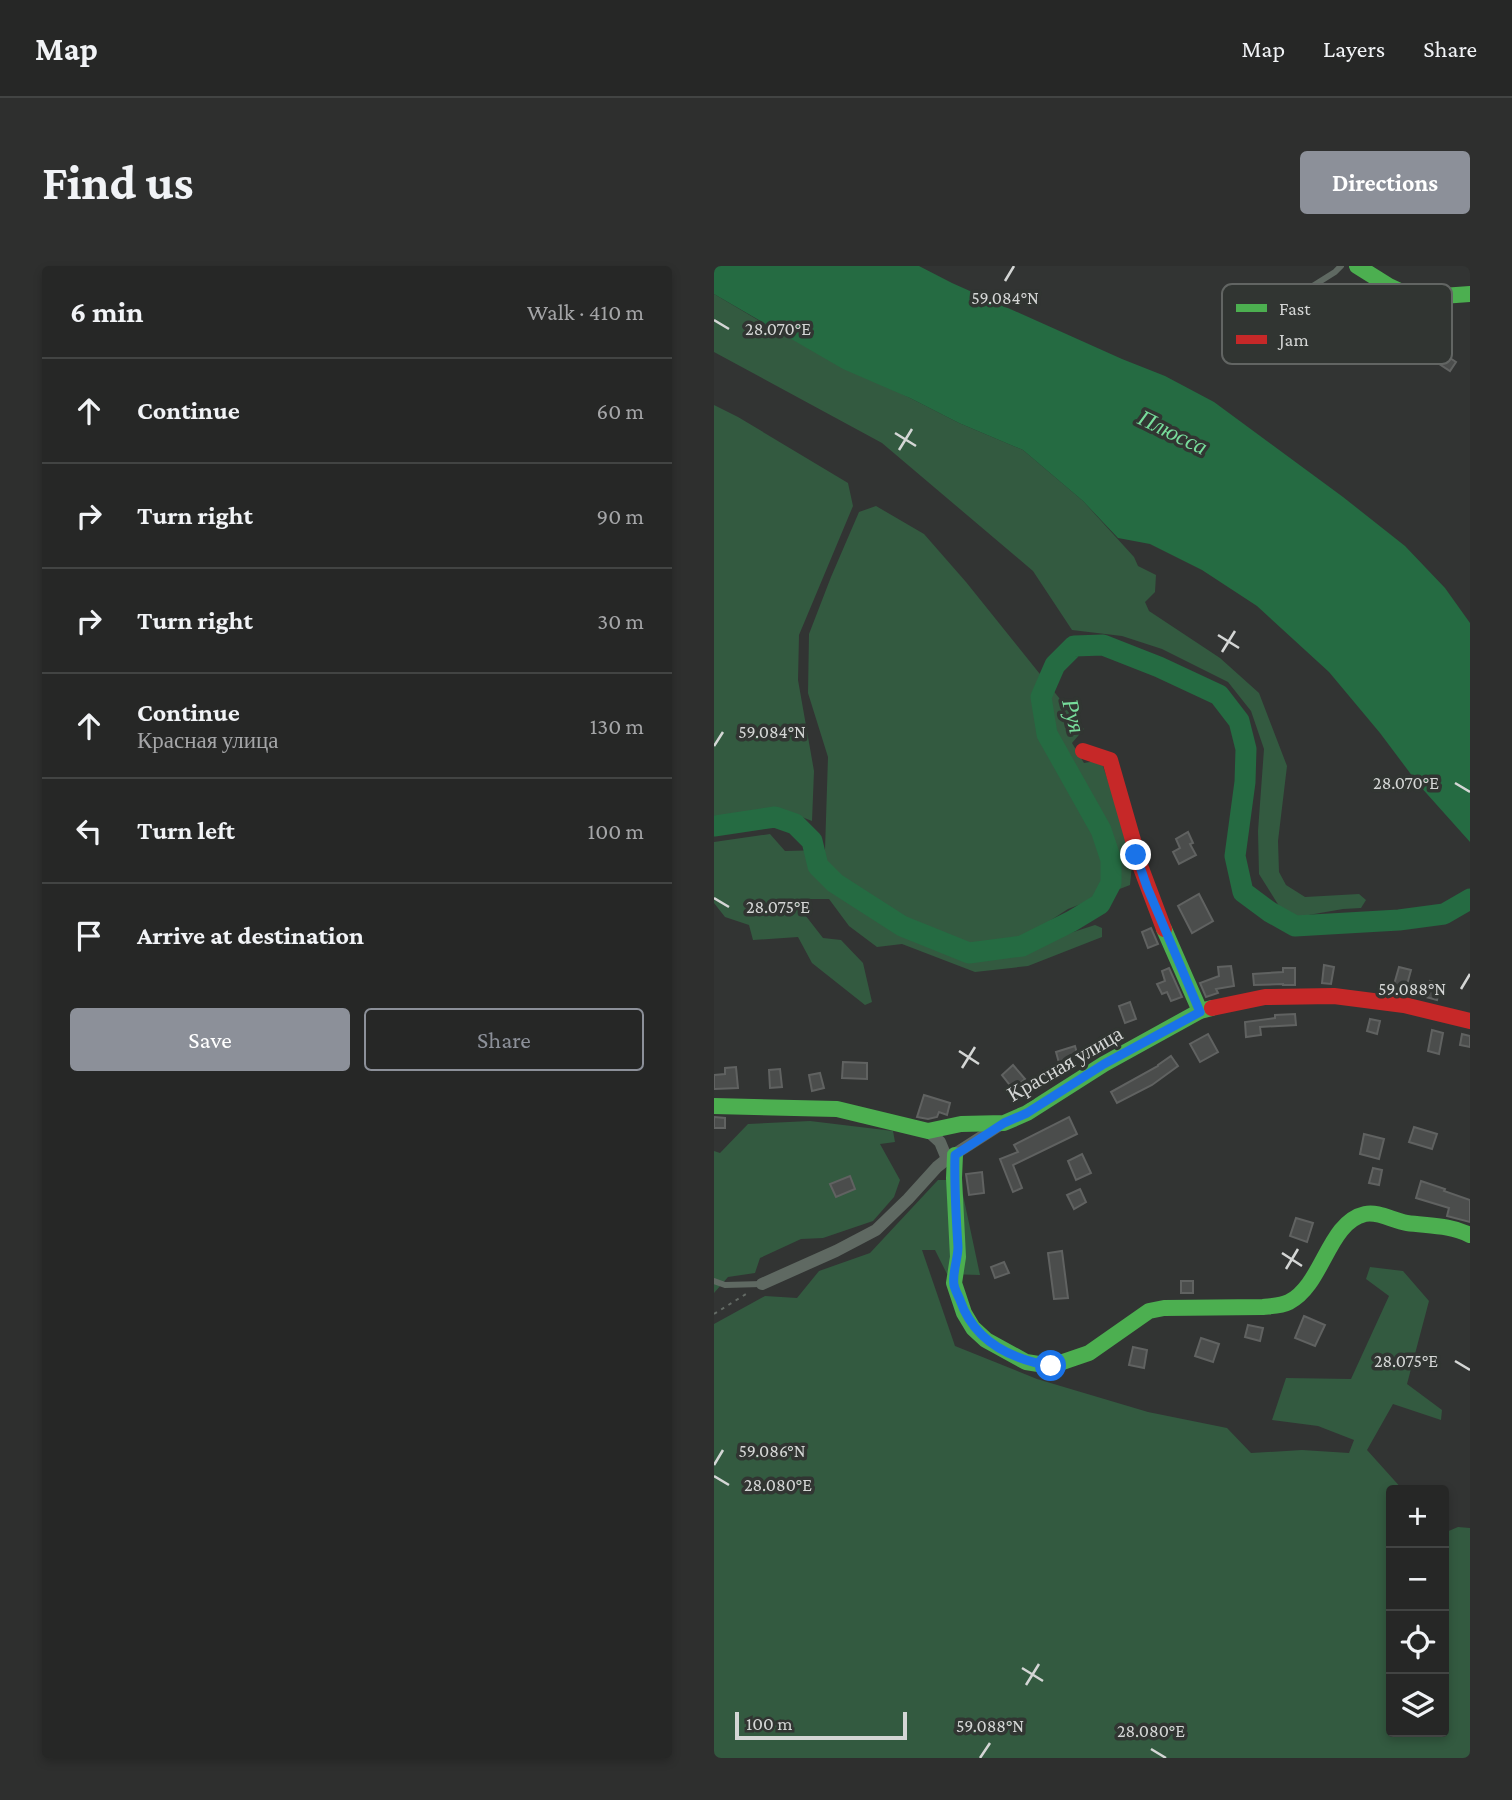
<!DOCTYPE html>
<html lang="en">
<head>
<meta charset="utf-8">
<style>
	:root { --surface:#262726; --page:#2e2f2e; --text:#f1f3f6; --muted:#a4a5a7; --line:#424443; --accent:#8c9099 }
	body { margin:0; font-family:"Crimson Pro",serif; background:var(--page); color:var(--text) }
	.controls { position:absolute; right:21px; bottom:21px; display:grid; overflow:hidden; border-radius:7px; box-shadow:0 4px 10px #0003 }
	.controls button { width:63px; height:63px; display:grid; place-items:center; padding:0; border:0; border-bottom:2px solid var(--line); background:var(--surface); color:var(--text); font:35px sans-serif }
	.scale { position:absolute; left:21px; bottom:18px; width:172px; box-sizing:border-box; padding-left:7px; border:4px solid #d4d6d5; border-top:0; font-size:19px; line-height:24px; white-space:nowrap; color:#d4d6d5; -webkit-text-stroke:5px #313532; paint-order:stroke }
	.stop { position:absolute; width:21px; height:21px; margin:-16px; border:5px solid #1a73e8; border-radius:50%; background:#fff }
	.stop.end { background:#1a73e8; border-color:#fff; box-shadow:0 2px 7px #0008 }
	.list { margin:0; padding:0; list-style:none }
	h2 { display:flex; justify-content:space-between; align-items:center; height:91px; margin:0; padding:0 28px; font-size:30px }
	h2 small { font-size:23px; font-weight:400; color:var(--muted) }
	.list li { display:grid; grid-template-columns:46px 1fr auto; gap:21px; align-items:center; box-sizing:border-box; height:105px; padding:0 28px; border-top:2px solid var(--line) }
	.list b { display:block; font-size:26px; white-space:nowrap }
	.list p { margin:0; font-size:23px; white-space:nowrap; color:var(--muted) }
	.list em { font-size:23px; font-style:normal; color:var(--muted) }
	.actions { display:flex; gap:14px; padding:21px 28px }
	.actions a { flex:1; padding:16px 0; border:2px solid var(--accent); border-radius:7px; text-align:center; font-size:24px; color:var(--accent) }
	.actions .main { background:var(--accent); color:#fff }
	.icon { flex:none; width:38px; height:38px; fill:none; stroke:currentColor; stroke-width:2; stroke-linecap:round; stroke-linejoin:round }
	.map { position:relative; flex:none; width:756px; height:1492px; overflow:hidden; border-radius:7px }
	header { display:flex; align-items:center; gap:42px; box-sizing:border-box; height:98px; padding:0 35px; background:var(--surface); border-bottom:2px solid var(--line) }
	header strong { font-size:33px }
	nav { display:flex; gap:38px; margin-inline-start:auto; font-size:24px }
	.intro { display:flex; align-items:center; justify-content:space-between; box-sizing:border-box; height:168px; padding:0 42px }
	h1 { margin:0; font-size:49px }
	.button { padding:18px 32px; border-radius:7px; background:var(--accent); color:#fff; font-size:24px; font-weight:700 }
	main { display:flex; gap:42px; padding:0 42px }
	aside { flex:1; background:var(--surface); border-radius:7px; box-shadow:0 4px 10px #0003 }
	.map>svg:first-child { display:block }
	.green { fill:#335a40 }
	.water { fill:#256b42 }
	.lines { fill:none; stroke-linecap:round; stroke-linejoin:round }
	.river { stroke:#256b42; stroke-width:21 }
	.building { fill:#4b4d4c; stroke:#606261; stroke-width:2 }
	.path { stroke:#636a65; stroke-width:2; stroke-dasharray:3.5 5; stroke-linecap:butt }
	.lane { stroke:#5f6962; stroke-width:6 }
	.street { stroke:#5f6962; stroke-width:12 }
	.fast { stroke:#4caf50; stroke-width:16 }
	.jam { stroke:#c62828; stroke-width:16 }
	.route { stroke:#1a73e8; stroke-width:9 }
	.ticks { fill:none; stroke:#d4d6d5; stroke-width:2.5 }
	.labels { text-anchor:middle; stroke-width:7; stroke-linejoin:round; paint-order:stroke }
	.street-label { font-size:21px; fill:#d4d6d5; stroke:#313532 }
	.water-label { font-size:23px; font-style:italic; fill:#77dc9b; stroke:#313532 }
	.key { fill:#313532; stroke:#626563; stroke-width:2 }
	.key-label { font-size:19px; fill:#d4d6d5 }
	.ticks-label { font-size:18px; text-anchor:middle; fill:#d4d6d5; stroke:#313532; stroke-width:7; stroke-linejoin:round; paint-order:stroke }
</style>
</head>
<body>
<header>
<strong>Map</strong>
<nav><a>Map</a><a>Layers</a><a>Share</a></nav>
</header>
<div class="intro"><h1>Find us</h1><a class="button">Directions</a></div>
<main>
<aside>
<h2>6 min<small>Walk · 410 m</small></h2>
<ul class="list">
<li><svg class="icon" aria-label="ahead" viewBox="0 0 24 24"><path d="M12 20V5M6 11l6-6 6 6"/></svg><div><b>Continue</b></div><em>60 m</em></li>
<li><svg class="icon" aria-label="right" viewBox="0 0 24 24"><path d="M7 20v-9h11M14 6l5 5-5 5"/></svg><div><b>Turn right</b></div><em>90 m</em></li>
<li><svg class="icon" aria-label="right" viewBox="0 0 24 24"><path d="M7 20v-9h11M14 6l5 5-5 5"/></svg><div><b>Turn right</b></div><em>30 m</em></li>
<li><svg class="icon" aria-label="ahead" viewBox="0 0 24 24"><path d="M12 20V5M6 11l6-6 6 6"/></svg><div><b>Continue</b><p>Красная улица</p></div><em>130 m</em></li>
<li><svg class="icon" aria-label="left" viewBox="0 0 24 24"><path d="M17 20v-9H6M10 6l-5 5 5 5"/></svg><div><b>Turn left</b></div><em>100 m</em></li>
<li><svg class="icon" aria-label="arrive" viewBox="0 0 24 24"><path d="M6 21V4h12l-3 4 3 4H6"/></svg><div><b>Arrive at destination</b></div></li>
</ul>
<div class="actions"><a class="main">Save</a><a>Share</a></div>
</aside>
<div class="map">
<svg width="756" height="1492" viewBox="0 0 756 1492">
	<rect width="100%" height="100%" fill="#323433"/>
	<g class="green">
		<polygon points="0,28 49,57 245,157 309,184 369,235 420,291 424,300 442,309 441,326 431,336 435,345 506,392 545,427 573,500 564,575 565,606 572,619 591,631 645,628 652,634 647,642 629,643 583,651 565,640 545,608 544,565 550,483 537,445 514,416 448,383 408,370 358,364 319,305 168,177 0,86"/>
		<polygon points="0,139 24,151 134,217 139,240 85,369 84,414 100,505 98,555 70,544 0,550"/>
		<polygon points="162,240 210,268 252,316 370,463 358,477 370,497 387,494 419,589 416,619 354,643 317,667 326,675 347,670 381,659 388,662 388,671 314,700 261,706 188,678 163,681 135,660 115,633 92,633 88,645 109,672 127,674 149,697 158,736 151,739 98,697 84,671 39,674 35,659 11,651 0,637 0,576 56,568 71,585 111,584 114,491 94,427 95,368 117,311 145,246"/>
		<polygon points="96,855 179,865 181,876 166,878 186,914 180,931 159,955 109,972 87,973 46,992 41,1007 14,1011 0,1027 0,885 6,887 34,858"/>
		<polygon points="224,914 235,914 249,929 266,1009 233,1008 221,984 208,984 241,1080 323,1113 434,1146 513,1162 537,1187 588,1184 635,1187 640,1174 604,1160 558,1154 572,1112 637,1113 675,1030 652,1013 656,1001 689,1005 715,1035 693,1118 728,1144 727,1154 679,1138 653,1184 689,1224 677,1224 677,1466 730,1466 730,1267 744,1261 756,1262 756,1492 0,1492 0,1058 51,1030 83,1032 105,1005 156,987"/>
	</g>
	<polygon class="water" points="0,0 205,0 238,17 408,93 451,110 500,136 629,231 691,280 731,322 756,357 756,576 705,519 666,467 615,406 543,340 488,304 436,278 404,272 369,235 309,184 245,157 196,132 129,103 0,28"/>
	<g class="lines">
		<polyline class="river" points="0,560 61,551 81,558 98,575 104,600 121,617 188,660 255,687 308,680 358,655 386,638 397,617 397,594 387,564 333,468 327,431 341,399 360,380 389,379 445,401 505,429 525,455 532,483 531,516 521,590 529,626 556,646 581,660 685,654 730,648 756,633"/>
	</g>
	<g class="building">
		<polygon points="719,81 742,96 736,105 713,90"/>
		<polygon points="474,566 479,577 476,578 482,589 465,598 459,586 466,582 462,573"/>
		<polygon points="485,628 499,655 478,667 464,640"/>
		<polygon points="437,662 444,678 434,682 428,666"/>
		<polygon points="610,699 620,701 617,718 608,717"/>
		<polygon points="517,700 520,720 502,723 504,727 492,731 486,717 505,710 504,701"/>
		<polygon points="685,701 697,704 691,726 679,722"/>
		<polygon points="455,702 468,731 457,735 453,726 448,728 443,718 451,715 448,705"/>
		<polygon points="569,702 581,702 581,719 569,719 569,718 540,719 539,708 569,706"/>
		<polygon points="716,715 727,718 723,734 712,731"/>
		<polygon points="416,736 422,753 411,757 405,740"/>
		<polygon points="581,748 582,759 546,761 547,769 532,771 531,756 561,752 561,749"/>
		<polygon points="656,753 666,755 663,768 653,765"/>
		<polygon points="718,764 729,767 725,788 714,785"/>
		<polygon points="494,768 504,786 486,796 476,778"/>
		<polygon points="748,768 756,770 756,781 746,779"/>
		<polygon points="361,780 364,791 345,797 342,786"/>
		<polygon points="457,790 464,800 438,819 403,837 397,826 444,800 444,799"/>
		<polygon points="129,796 153,797 153,813 128,812"/>
		<polygon points="299,799 311,813 299,823 288,809"/>
		<polygon points="22,801 24,822 0,823 0,809 11,808 11,802"/>
		<polygon points="66,803 68,821 56,822 55,804"/>
		<polygon points="106,807 110,822 98,825 95,809"/>
		<polygon points="210,829 236,837 233,849 225,846 223,851 214,853 203,851"/>
		<polygon points="0,851 11,852 11,862 0,862"/>
		<polygon points="355,851 363,868 299,899 308,922 299,926 286,893 304,886 300,879"/>
		<polygon points="700,861 723,868 718,883 695,876"/>
		<polygon points="650,868 670,873 665,893 646,888"/>
		<polygon points="368,888 377,907 362,914 354,895"/>
		<polygon points="659,902 668,904 665,919 655,917"/>
		<polygon points="268,906 270,927 255,929 252,908"/>
		<polygon points="136,910 141,923 122,931 116,918"/>
		<polygon points="707,915 731,923 730,925 756,934 756,956 733,950 735,942 702,932"/>
		<polygon points="366,923 372,936 360,943 353,929"/>
		<polygon points="582,952 599,957 593,976 576,970"/>
		<polygon points="348,985 354,1032 340,1033 334,987"/>
		<polygon points="290,996 295,1007 281,1012 277,1001"/>
		<rect x="467" y="1015" width="12" height="12"/>
		<polygon points="590,1050 611,1059 601,1080 581,1072"/>
		<polygon points="534,1059 549,1062 546,1075 531,1071"/>
		<polygon points="487,1072 505,1078 499,1096 481,1090"/>
		<polygon points="419,1081 433,1084 430,1102 415,1099"/>
	</g>
	<g class="lines">
		<polyline class="path" points="0,1048 32,1028"/>
		<g class="lane">
			<polyline points="552,55 559,45 621,6 627,0"/>
			<polyline points="0,1015 11,1019 48,1018"/>
		</g>
		<g class="street">
			<polyline points="214,865 226,876 233,893"/>
			<polyline points="48,1018 122,985 162,964 194,933 223,901 233,893 289,857"/>
		</g>
		<g class="fast">
			<polyline points="643,0 675,20 701,32 756,28"/>
			<polyline points="450,663 486,745"/>
			<polyline points="0,840 123,843 214,865 247,858 290,857 313,847 390,798 486,745 498,742"/>
			<path d="M241 889 240 912 244 991 240 1017 250 1047 259 1062 272 1074 312 1096 337 1100 375 1087 435 1045 450 1042 549 1041C558 1040 567 1040 575 1036 609 1019 614 956 651 948 665 945 679 955 693 957 715 960 736 959 756 969"/>
		</g>
		<g class="jam">
			<polyline points="369,485 396,494 427,602 450,663"/>
			<polyline points="498,742 551,731 620,730 690,739 756,755"/>
		</g>
	</g>
	<g class="lines">
		<path class="route" d="M337 1100C296 1093 260 1075 246 1034 244 1029 241 1024 240 1019 238 1007 244 993 244 981 242 950 240 920 241 889L290 857 313 847 390 798 486 746 433 621 422 589"/>
	</g>
	<path class="ticks" d="M291 15 300 0M0 54 15 63M181 167 202 180M185 184 198 163M504 369 525 382M508 386 521 365M0 480 9 466M741 517 756 526M0 632 15 641M747 723 756 708M245 785 265 798M248 802 261 781M568 987 588 1000M572 1003 584 983M741 1095 756 1104M0 1199 9 1184M0 1210 15 1219M308 1402 329 1415M312 1419 325 1398M437 1483 452 1492M266 1492 276 1477"/>
	<g class="labels">
		<g class="street-label">
			<text transform="translate(351 798) rotate(-30)" y="7">Красная улица</text>
		</g>
		<g class="water-label">
			<text transform="translate(459 166) rotate(26)" y="8">Плюсса</text>
			<text transform="translate(360 450) rotate(76)" y="8">Руя</text>
		</g>
	</g>
	<rect x="508" y="18" width="230" height="80" rx="10" class="key"/>
	<rect x="522" y="38" width="31" height="8" fill="#4caf50"/>
	<rect x="522" y="69" width="31" height="9" fill="#c62828"/>
	<g class="key-label">
		<text x="565" y="49">Fast</text>
		<text x="565" y="80">Jam</text>
	</g>
	<g class="ticks-label">
		<text x="291" y="38">59.084°N</text>
		<text x="64" y="69">28.070°E</text>
		<text x="58" y="472">59.084°N</text>
		<text x="692" y="523">28.070°E</text>
		<text x="64" y="647">28.075°E</text>
		<text x="698" y="729">59.088°N</text>
		<text x="692" y="1101">28.075°E</text>
		<text x="58" y="1191">59.086°N</text>
		<text x="64" y="1225">28.080°E</text>
		<text x="276" y="1466">59.088°N</text>
		<text x="437" y="1471">28.080°E</text>
	</g>
</svg>
<div class="controls">
<button>+</button>
<button>−</button>
<button><svg class="icon" aria-label="locate" viewBox="0 0 24 24"><circle cx="12" cy="12" r="6"/><path d="M12 2v4M12 18v4M2 12h4M18 12h4"/></svg></button>
<button><svg class="icon" aria-label="layers" viewBox="0 0 24 24"><path d="M12 4l9 5-9 5-9-5zM3 14l9 5 9-5"/></svg></button>
</div>
<div class="scale">100 m</div>
<div class="stop" style="left:337px;top:1100px"></div>
<div class="stop end" style="left:422px;top:589px"></div>
</div>
</main>
</body>
</html>
